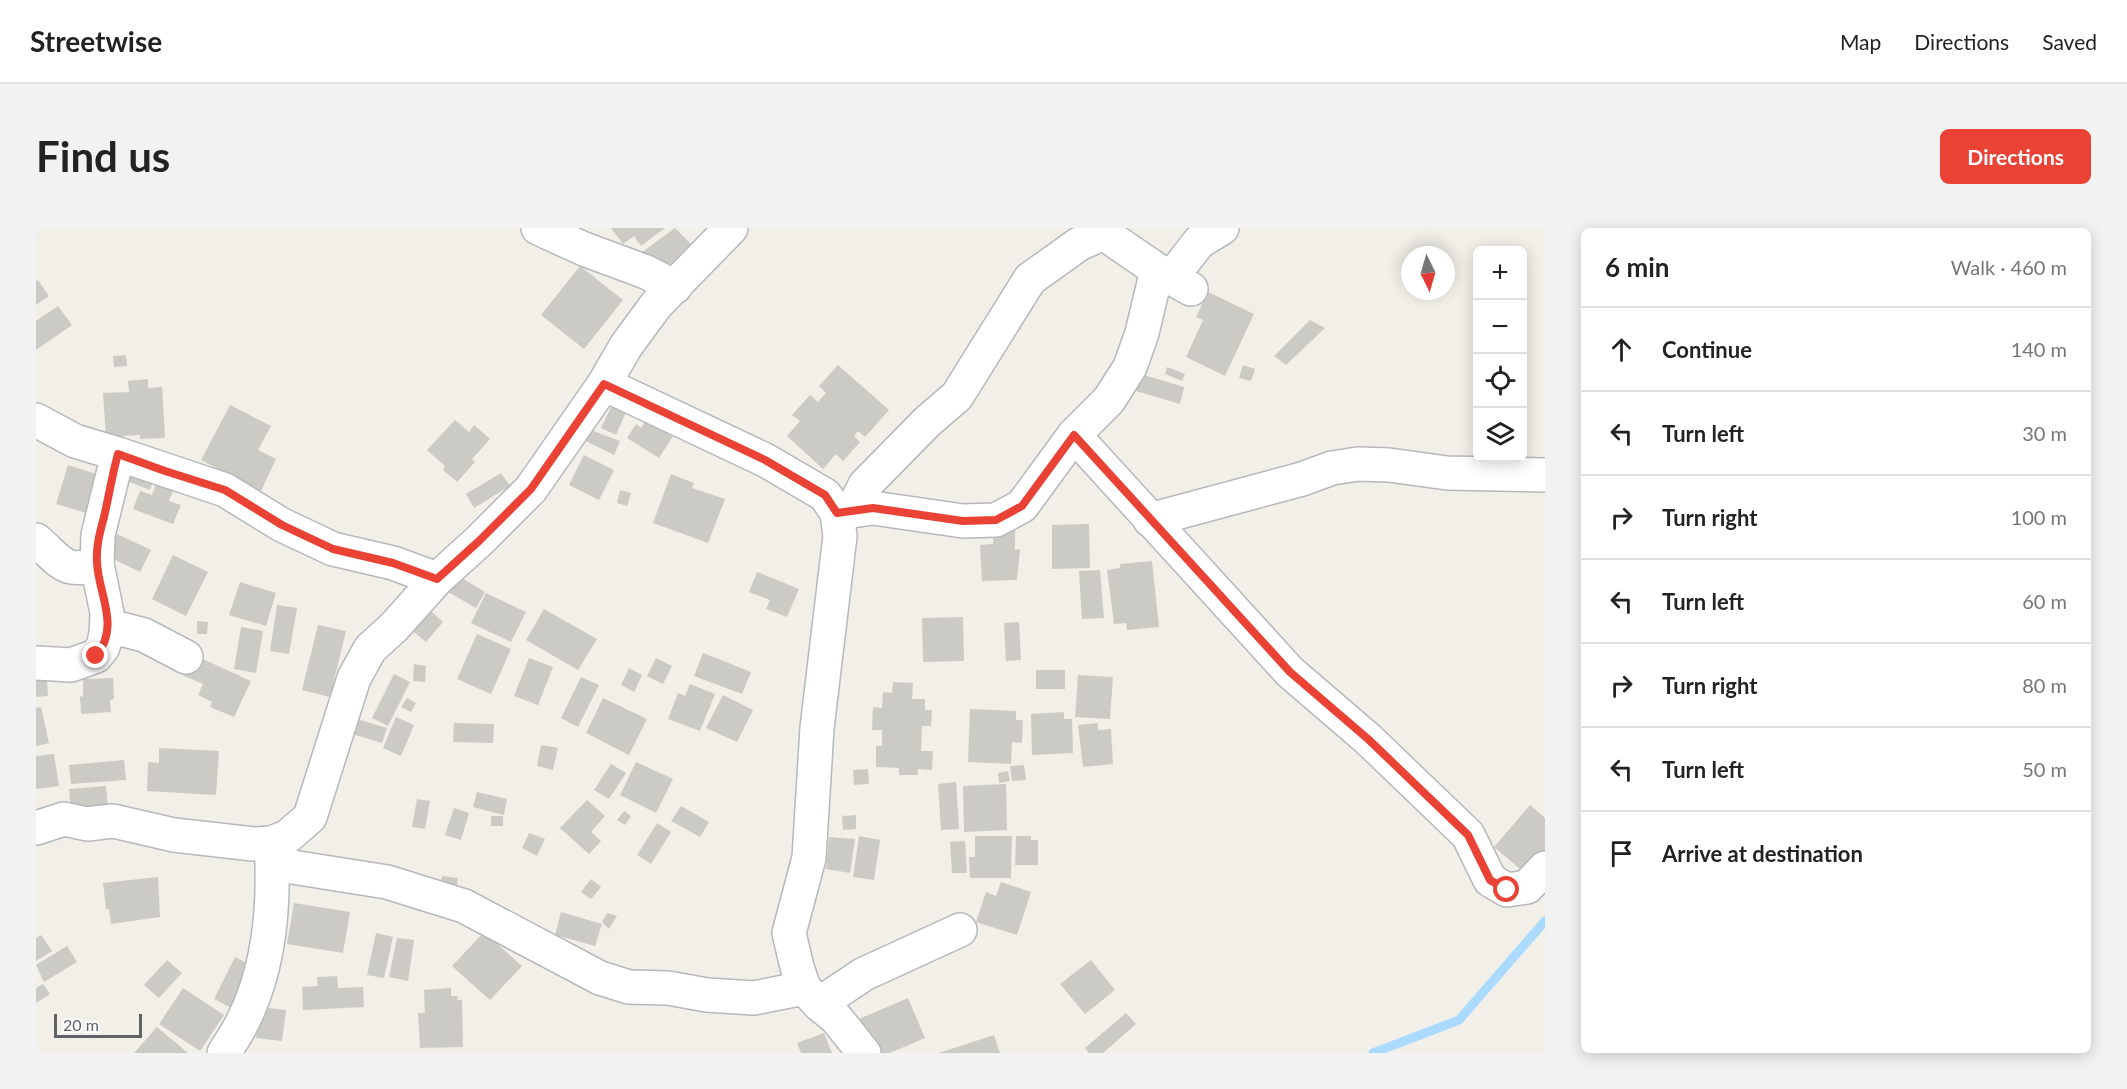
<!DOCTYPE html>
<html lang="en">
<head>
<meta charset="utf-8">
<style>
	:root { --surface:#fff; --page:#f2f2f2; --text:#222; --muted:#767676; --line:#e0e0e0; --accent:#ea4335 }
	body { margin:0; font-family:Lato,sans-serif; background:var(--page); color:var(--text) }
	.controls { position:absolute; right:18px; top:18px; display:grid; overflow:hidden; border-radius:9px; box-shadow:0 3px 15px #0003 }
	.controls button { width:54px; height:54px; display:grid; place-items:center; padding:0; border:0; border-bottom:2px solid var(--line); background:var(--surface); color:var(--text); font:30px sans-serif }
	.compass { position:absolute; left:1365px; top:18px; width:54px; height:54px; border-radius:50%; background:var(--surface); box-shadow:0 3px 15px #0003; rotate:175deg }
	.scale { position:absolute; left:18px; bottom:15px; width:88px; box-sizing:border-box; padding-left:6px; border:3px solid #5f6368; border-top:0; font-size:16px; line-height:21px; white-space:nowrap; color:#5f6368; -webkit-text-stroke:4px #fff; paint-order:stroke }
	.stop { position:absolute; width:18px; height:18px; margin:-14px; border:4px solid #ea4335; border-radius:50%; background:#fff }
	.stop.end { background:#ea4335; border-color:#fff; box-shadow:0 2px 6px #0008 }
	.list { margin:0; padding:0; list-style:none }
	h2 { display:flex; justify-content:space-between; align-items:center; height:78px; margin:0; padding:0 24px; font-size:26px }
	h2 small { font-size:20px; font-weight:400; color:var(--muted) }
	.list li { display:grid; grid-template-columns:39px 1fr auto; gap:18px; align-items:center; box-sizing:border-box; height:84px; padding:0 24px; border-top:2px solid var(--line) }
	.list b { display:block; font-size:22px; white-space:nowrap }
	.list em { font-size:20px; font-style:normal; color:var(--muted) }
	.icon { flex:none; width:33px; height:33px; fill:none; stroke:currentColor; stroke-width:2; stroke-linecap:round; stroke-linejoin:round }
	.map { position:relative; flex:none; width:1509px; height:825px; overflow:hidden; border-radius:9px }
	header { display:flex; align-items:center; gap:36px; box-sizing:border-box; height:84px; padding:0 30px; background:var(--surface); border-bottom:2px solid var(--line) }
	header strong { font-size:28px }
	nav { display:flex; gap:33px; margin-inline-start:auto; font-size:21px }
	.intro { display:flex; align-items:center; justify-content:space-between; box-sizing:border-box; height:144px; padding:0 36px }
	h1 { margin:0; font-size:42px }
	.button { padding:15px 27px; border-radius:9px; background:var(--accent); color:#fff; font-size:21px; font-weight:700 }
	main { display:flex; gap:36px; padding:0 36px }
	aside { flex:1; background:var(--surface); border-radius:9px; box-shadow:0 3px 15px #0003 }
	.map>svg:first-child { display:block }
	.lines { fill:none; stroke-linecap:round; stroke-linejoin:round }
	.stream { stroke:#aadaff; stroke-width:9 }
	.building { fill:#cccac5 }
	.minor-casing { stroke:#b5b8bc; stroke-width:36 }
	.minor { stroke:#fff; stroke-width:33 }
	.route { stroke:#ea4335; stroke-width:8 }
</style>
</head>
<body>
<header>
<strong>Streetwise</strong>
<nav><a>Map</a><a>Directions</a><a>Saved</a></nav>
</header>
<div class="intro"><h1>Find us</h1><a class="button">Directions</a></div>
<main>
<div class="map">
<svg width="1509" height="825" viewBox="0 0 1509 825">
	<rect width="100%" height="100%" fill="#f1efe8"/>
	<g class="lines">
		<polyline class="stream" points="1337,825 1423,792 1509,693"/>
	</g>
	<g class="building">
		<polygon points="575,0 629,0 605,18 598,8 587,16"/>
		<polygon points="639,0 656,17 624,45 598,30"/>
		<polygon points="544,38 587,72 548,121 505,87"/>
		<polygon points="2,52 13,68 0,77 0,53"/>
		<polygon points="1172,64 1218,86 1189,148 1150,129 1167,92 1160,89"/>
		<polygon points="22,78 36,97 0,122 0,93"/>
		<polygon points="1274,92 1289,100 1250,137 1238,128"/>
		<polygon points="90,127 91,138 78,139 77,128"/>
		<polygon points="802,137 853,182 829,209 822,203 818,208 824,214 807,233 800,226 787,241 751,208 764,193 756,187 774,167 782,174 790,165 783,158"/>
		<polygon points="1207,137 1219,141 1215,153 1203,150"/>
		<polygon points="1131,139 1149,146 1146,153 1129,146"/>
		<polygon points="1105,146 1148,159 1144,176 1100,163"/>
		<polygon points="112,151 112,160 126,159 129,210 104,211 104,207 70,209 67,165 93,164 92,153"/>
		<polygon points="194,177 235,198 222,222 240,231 225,263 165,232"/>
		<polygon points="576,177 590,184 580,207 565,200"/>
		<polygon points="613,188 639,205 623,230 591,210 600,196 605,200"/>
		<polygon points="419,192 433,204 438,197 454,211 436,231 439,234 421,254 407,242 409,238 391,222"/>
		<polygon points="552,201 584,213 578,227 546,211"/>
		<polygon points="548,227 578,242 563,272 533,257"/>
		<polygon points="32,237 66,248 54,286 20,276"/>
		<polygon points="92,242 118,251 114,262 88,252"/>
		<polygon points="465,245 474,258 438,280 430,266"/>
		<polygon points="635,246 658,255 656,260 689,271 672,315 617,295"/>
		<polygon points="122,251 139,258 133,273 145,277 137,296 97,281 104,263 116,267"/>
		<polygon points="584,262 595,265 591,278 581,275"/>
		<polygon points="1053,296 1054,340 1016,341 1016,297"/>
		<polygon points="979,298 979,322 984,321 981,352 946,353 944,317 957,316 957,299"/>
		<polygon points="81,306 115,322 104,344 71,328"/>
		<polygon points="137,327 172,344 150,388 116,371"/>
		<polygon points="1116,333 1123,399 1091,402 1090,395 1078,396 1071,342 1084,340 1084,336"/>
		<polygon points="1064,342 1068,390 1046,391 1043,343"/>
		<polygon points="721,344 763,361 751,389 730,381 734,372 713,364"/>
		<polygon points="421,347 449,364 440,380 412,364"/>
		<polygon points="204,354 240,365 230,398 193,387"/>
		<polygon points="450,365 490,384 475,414 435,395"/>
		<polygon points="241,377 261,380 253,426 234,423"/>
		<polygon points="508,381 561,411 542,442 490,412"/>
		<polygon points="394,382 407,394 390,414 377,403"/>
		<polygon points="927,389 928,433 887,434 886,390"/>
		<polygon points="161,393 172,394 171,406 161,406"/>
		<polygon points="983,394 985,432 970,433 968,395"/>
		<polygon points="282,397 310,403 294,469 266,462"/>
		<polygon points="205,399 227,403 220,445 198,441"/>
		<polygon points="441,406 475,421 455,466 421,451"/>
		<polygon points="667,425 715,444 706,466 658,448"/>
		<polygon points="158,427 215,453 198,489 174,479 176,474 162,467 167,456 148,448"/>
		<polygon points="493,430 517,439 502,477 478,468"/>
		<polygon points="620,430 636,438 627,456 611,448"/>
		<polygon points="378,436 390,438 389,454 377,453"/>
		<polygon points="0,438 10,438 12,468 0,469"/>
		<polygon points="593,440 606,447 598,464 585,457"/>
		<rect x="1000" y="442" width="29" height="19"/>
		<polygon points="358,446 374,454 352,498 336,490"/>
		<polygon points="1042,447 1077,449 1074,491 1039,489"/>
		<polygon points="545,449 563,457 542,499 525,490"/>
		<polygon points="77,450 78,471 74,472 75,484 45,486 44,468 47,469 47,451"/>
		<polygon points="857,454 877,455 876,471 889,471 889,482 896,482 895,498 886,498 885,523 897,523 896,542 882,541 882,547 863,547 863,540 840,539 840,518 846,518 846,502 836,502 837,479 846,480 847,464 856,465"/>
		<polygon points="654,456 679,466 664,503 632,491 642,465 649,468"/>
		<polygon points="687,467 717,482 701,514 670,500"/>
		<polygon points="371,470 380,475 375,484 365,479"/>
		<polygon points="567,470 611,491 593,527 550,505"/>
		<polygon points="5,479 13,515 0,518 0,480"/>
		<polygon points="934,481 980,483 980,492 987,492 986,515 976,514 975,536 932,534"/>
		<polygon points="1028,484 1028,491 1036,491 1037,525 996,527 995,486"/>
		<polygon points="360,489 378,497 365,528 347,520"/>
		<polygon points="321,491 351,500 346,515 316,506"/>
		<polygon points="418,495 458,496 457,515 417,514"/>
		<polygon points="1062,495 1062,502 1075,501 1077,536 1047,539 1042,497"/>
		<polygon points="505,517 522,520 517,542 501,538"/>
		<polygon points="123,520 183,523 180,567 111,563 112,534 123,535"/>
		<polygon points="18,526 23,558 0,561 0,528"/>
		<polygon points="88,532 90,552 35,556 33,537"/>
		<polygon points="600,534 637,551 620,585 584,567"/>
		<polygon points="575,536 590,545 573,571 558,562"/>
		<polygon points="988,537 990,552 976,553 974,538"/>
		<polygon points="832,541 833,556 818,557 817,542"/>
		<polygon points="972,543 974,553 963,555 962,545"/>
		<polygon points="920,554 923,601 905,602 902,556"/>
		<polygon points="970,556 971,602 928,604 927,558"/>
		<polygon points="70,558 72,581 35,584 33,561"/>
		<polygon points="441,564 471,571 468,587 437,579"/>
		<polygon points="381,571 394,573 389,601 376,599"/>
		<polygon points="551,572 569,588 555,604 565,613 553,626 524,600"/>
		<polygon points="1494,577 1509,590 1509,624 1490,646 1458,619"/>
		<polygon points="645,578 673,594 664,609 635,593"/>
		<polygon points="418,580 433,585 425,612 409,607"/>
		<polygon points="588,583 595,588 589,597 581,592"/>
		<polygon points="820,587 820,601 807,602 806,588"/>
		<rect x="455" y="588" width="12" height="10"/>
		<polygon points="621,595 635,604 615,636 601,627"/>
		<polygon points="493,605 509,611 501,628 486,620"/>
		<polygon points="823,608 844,612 838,652 817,649"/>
		<polygon points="939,608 976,608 975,650 934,650 933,629 939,629"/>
		<polygon points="980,608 995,608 995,612 1002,612 1002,637 979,637"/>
		<polygon points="793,609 819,611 814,645 790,641"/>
		<polygon points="929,613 931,645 916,645 914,614"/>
		<polygon points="406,648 422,650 420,666 405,664"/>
		<polygon points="122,649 124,689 75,696 73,681 70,681 67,655"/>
		<polygon points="555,651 565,659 555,671 545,664"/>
		<polygon points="965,654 995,664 981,707 940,694 950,664 960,668"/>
		<polygon points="258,675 314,684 307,725 251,716"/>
		<polygon points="525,684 566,696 559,718 519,707"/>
		<polygon points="571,685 581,688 573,701 566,694"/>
		<polygon points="448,704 486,738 454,772 416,738"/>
		<polygon points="340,705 357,709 348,750 331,747"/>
		<polygon points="5,707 16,723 0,733 0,710"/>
		<polygon points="361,710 378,712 372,753 353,749"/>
		<polygon points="31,718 41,734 8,754 0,737"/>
		<polygon points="199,729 218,739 197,781 178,771"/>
		<polygon points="131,732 146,745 123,770 108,757"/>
		<polygon points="1055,732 1079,762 1049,786 1024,756"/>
		<polygon points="301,748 302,760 327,759 328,779 267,782 266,759 282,758 281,749"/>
		<polygon points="7,756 14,766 0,775 0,760"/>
		<polygon points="147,760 188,787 164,823 123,796"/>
		<polygon points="415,760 415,768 422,768 421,772 426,772 427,819 384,820 382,785 389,785 388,762"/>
		<polygon points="872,770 889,810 854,825 838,825 823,791"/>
		<polygon points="224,779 250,782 246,813 220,810"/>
		<polygon points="1090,785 1100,796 1067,825 1053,825 1049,820"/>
		<polygon points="121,799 152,825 98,825"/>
		<polygon points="788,805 796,825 765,825 761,815"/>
		<polygon points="958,807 964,825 903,825"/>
	</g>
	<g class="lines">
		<defs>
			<g id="minor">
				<polyline points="502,0 548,21 610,44 639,59"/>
				<polyline points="1060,0 1121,42 1155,61"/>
				<polyline points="1135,50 1163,14 1186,0"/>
				<polyline points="568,156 729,232 789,267 801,285 804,308 781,500 773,630 753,705 761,739 768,760 783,776 800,790 828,825"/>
				<polyline points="0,192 39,213 82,226 189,262 246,297 297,321 357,335 401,351"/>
				<polyline points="1038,207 1254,444 1332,511 1432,607 1454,652 1471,662 1491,659 1509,640"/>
				<polyline points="816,283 829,257 892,193 921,168 994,51 1043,16 1068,5"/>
				<polyline points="801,285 837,280 927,293 960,292 986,278 1038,207 1073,172 1094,139 1106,105 1121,42"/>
				<polyline points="1114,292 1266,251 1296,240 1322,236 1353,237 1411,245 1509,247"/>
				<path d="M0 312C24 332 27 347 61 336"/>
				<polyline points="70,406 85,401 108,407 150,429"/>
				<polyline points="0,435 35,437 60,428 67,419 70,406 71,385 61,336 62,307 82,226"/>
				<polyline points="0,600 28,591 51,596 77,593 138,607 217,616 235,615 251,609 274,589 318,450 334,421 358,399 401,351 443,313 495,261 568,156 590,118 620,77 695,0"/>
				<polyline points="237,636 351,654 428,678 564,750 593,759 632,760 671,767 718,770 768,760"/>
				<polyline points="783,776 828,746 924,702"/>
				<path d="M188 825C194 815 202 804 207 793 234 739 239 675 235 615"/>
			</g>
		</defs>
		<use href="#minor" class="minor-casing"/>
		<use href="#minor" class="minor"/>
	</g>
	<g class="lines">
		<path class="route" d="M60 428C85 398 62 366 61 334 60 318 64 304 68 289 73 268 76 247 82 226L129 243 189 262 246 297 297 321 357 335 401 351 443 313 495 261 568 156 729 232 789 267 801 285 837 280 927 293 960 292 986 278 1038 207 1254 444 1332 511 1432 607 1454 652 1471 662"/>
	</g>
</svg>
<div class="controls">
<button>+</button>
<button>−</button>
<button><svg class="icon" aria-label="locate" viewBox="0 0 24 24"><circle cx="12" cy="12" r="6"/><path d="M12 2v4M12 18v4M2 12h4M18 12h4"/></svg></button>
<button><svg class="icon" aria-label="layers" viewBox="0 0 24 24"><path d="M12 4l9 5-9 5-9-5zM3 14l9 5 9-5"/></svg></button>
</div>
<svg class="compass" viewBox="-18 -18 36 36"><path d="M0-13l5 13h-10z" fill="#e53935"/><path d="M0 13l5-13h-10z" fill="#767676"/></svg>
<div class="scale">20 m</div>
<div class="stop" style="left:1471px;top:662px"></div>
<div class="stop end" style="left:60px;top:428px"></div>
</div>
<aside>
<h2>6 min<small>Walk · 460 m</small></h2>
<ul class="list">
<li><svg class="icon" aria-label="ahead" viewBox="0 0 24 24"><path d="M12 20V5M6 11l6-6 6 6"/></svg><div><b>Continue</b></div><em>140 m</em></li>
<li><svg class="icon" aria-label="left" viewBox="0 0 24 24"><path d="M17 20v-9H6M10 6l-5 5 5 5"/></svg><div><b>Turn left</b></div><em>30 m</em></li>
<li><svg class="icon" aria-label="right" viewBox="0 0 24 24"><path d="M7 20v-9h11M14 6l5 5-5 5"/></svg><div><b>Turn right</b></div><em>100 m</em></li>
<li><svg class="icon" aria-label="left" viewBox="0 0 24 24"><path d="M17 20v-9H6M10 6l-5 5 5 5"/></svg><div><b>Turn left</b></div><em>60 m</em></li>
<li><svg class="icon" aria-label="right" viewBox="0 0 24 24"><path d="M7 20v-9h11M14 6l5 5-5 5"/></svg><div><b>Turn right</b></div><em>80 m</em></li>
<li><svg class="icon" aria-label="left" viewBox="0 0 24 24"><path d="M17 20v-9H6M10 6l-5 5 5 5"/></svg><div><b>Turn left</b></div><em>50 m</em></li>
<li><svg class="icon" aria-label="arrive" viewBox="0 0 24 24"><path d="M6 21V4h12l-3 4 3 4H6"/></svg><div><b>Arrive at destination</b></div></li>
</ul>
</aside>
</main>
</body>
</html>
